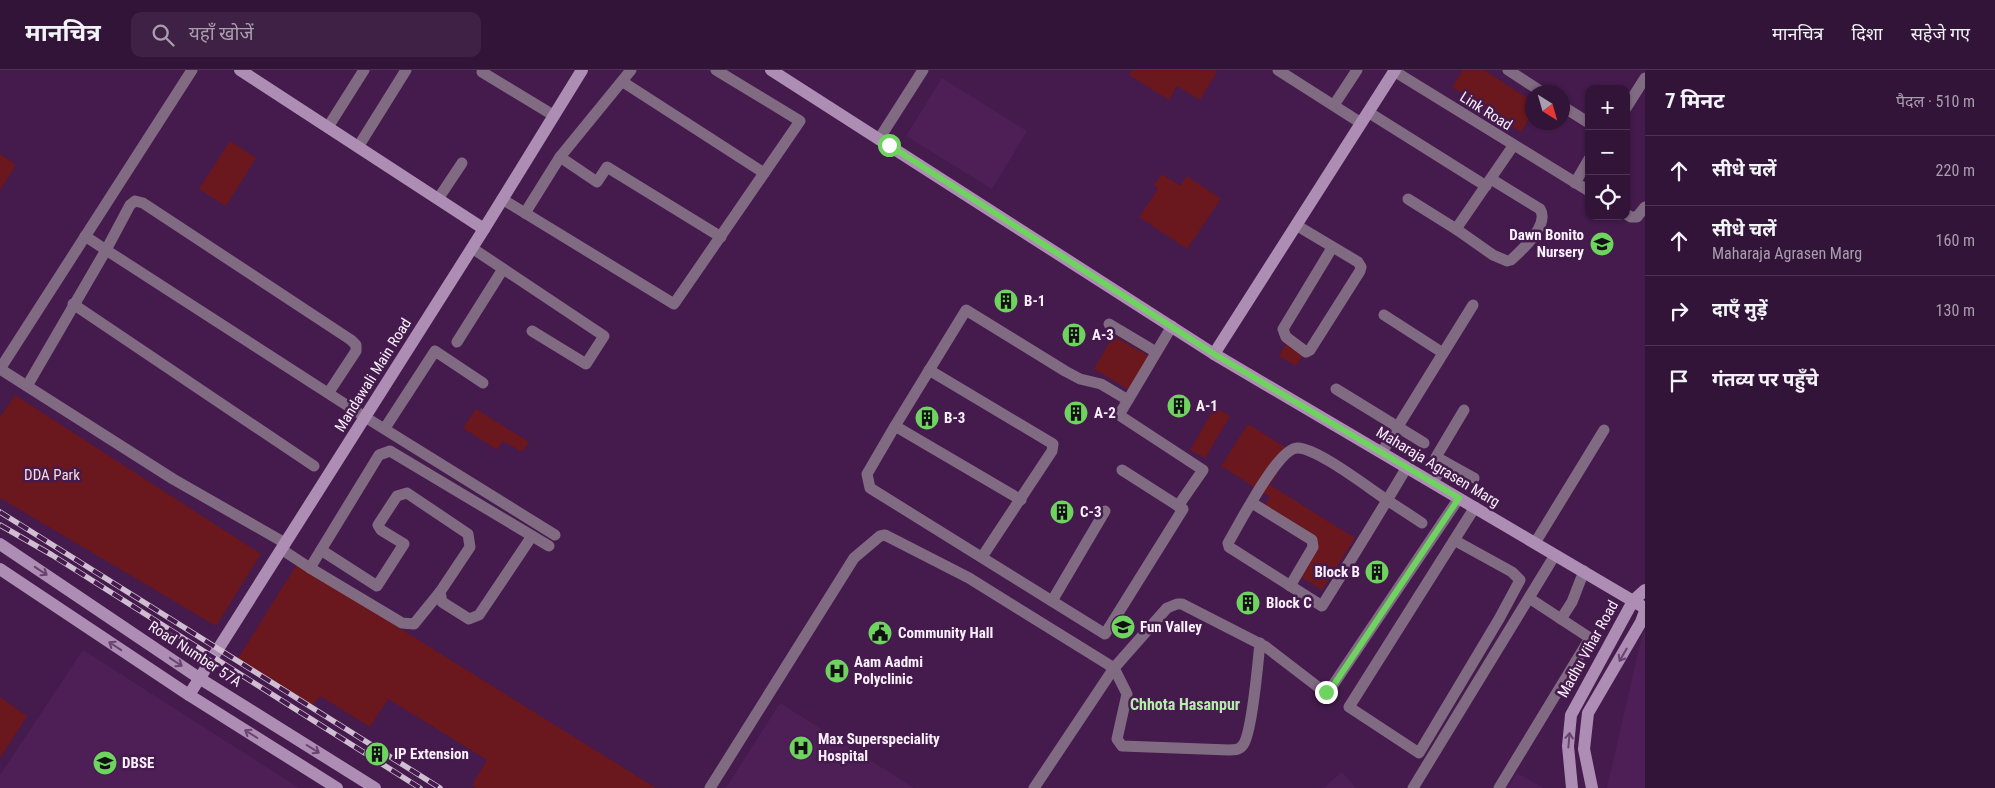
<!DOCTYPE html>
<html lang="hi">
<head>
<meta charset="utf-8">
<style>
	:root { --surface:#331439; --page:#3e2144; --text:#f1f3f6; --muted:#a99eae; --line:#4e3353 }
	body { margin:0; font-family:"Roboto Condensed","Noto Sans Devanagari",sans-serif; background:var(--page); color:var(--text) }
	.controls { position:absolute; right:15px; top:15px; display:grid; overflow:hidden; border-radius:10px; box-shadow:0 1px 4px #0004 }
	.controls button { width:45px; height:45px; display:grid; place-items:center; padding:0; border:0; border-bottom:1px solid var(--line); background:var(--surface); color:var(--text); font:25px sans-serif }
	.compass { position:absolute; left:1525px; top:15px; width:45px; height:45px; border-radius:50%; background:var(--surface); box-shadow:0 1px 4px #0004; rotate:143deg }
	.stop { position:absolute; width:15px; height:15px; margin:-11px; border:4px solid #6fd360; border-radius:50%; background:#fff }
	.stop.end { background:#6fd360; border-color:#fff; box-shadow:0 1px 5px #0008 }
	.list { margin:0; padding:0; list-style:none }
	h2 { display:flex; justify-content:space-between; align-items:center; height:65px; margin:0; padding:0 20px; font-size:21px }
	h2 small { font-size:16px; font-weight:400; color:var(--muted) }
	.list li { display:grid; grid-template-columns:32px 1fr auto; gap:15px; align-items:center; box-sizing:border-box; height:70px; padding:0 20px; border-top:1px solid var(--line) }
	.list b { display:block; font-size:19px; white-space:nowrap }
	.list p { margin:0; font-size:16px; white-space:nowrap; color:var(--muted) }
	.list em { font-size:16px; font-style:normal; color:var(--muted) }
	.icon { flex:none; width:28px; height:28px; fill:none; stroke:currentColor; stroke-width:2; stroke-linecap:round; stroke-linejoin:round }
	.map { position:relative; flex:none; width:1645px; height:718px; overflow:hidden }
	header { display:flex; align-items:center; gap:30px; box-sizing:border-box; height:70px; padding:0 25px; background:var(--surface); border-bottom:1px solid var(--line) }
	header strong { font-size:24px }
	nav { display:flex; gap:28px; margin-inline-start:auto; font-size:18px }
	.search { width:350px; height:45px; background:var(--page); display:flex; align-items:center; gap:12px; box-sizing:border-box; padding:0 18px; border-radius:10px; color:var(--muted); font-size:19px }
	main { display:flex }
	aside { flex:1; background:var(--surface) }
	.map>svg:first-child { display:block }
	.built { fill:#4e1f57 }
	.green { fill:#6a171e }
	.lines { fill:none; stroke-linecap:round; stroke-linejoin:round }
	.street { stroke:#806b83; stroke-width:11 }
	.secondary { stroke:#ad8db3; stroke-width:12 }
	.rail-casing { stroke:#cfbdd2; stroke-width:5.5 }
	.rail { stroke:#441b4c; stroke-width:4; stroke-dasharray:11; stroke-linecap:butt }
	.oneway { stroke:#694370 }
	.route { stroke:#6fd360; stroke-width:6 }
	.labels { text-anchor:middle; stroke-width:5; stroke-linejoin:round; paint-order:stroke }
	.street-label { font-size:15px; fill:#faf0fc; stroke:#441b4c }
	.poi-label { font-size:15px; font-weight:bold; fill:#faf0fc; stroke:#441b4c; text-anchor:start }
	.park-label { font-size:15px; fill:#f8dbda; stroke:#441b4c }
	.neighbourhood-label { font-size:16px; font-weight:bold; fill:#b6ecae; stroke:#441b4c }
</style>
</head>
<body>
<header>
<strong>मानचित्र</strong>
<div class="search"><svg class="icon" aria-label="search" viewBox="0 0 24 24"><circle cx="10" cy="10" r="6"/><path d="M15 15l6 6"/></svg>यहाँ खोजें</div>
<nav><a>मानचित्र</a><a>दिशा</a><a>सहेजे गए</a></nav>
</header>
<main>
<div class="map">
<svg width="1645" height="718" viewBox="0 0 1645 718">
	<rect width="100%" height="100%" fill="#441b4c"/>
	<g class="built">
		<polygon points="942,8 1027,61 992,119 906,66"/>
		<polygon points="1645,561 1645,718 1607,718 1643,562"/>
		<polygon points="83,580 299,718 0,718 0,705"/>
		<polygon points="780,633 914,718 726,718"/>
		<polygon points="1342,702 1356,718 1323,718"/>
		<polygon points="1517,703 1543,718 1507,718"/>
	</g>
	<g class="green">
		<polygon points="1132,0 1214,0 1217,2 1200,30 1177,16 1169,30 1129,5"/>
		<polygon points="1463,0 1484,0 1532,31 1532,44 1521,62 1452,17"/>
		<polygon points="230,71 256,88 226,136 199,119"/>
		<polygon points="0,84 16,95 0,120"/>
		<polygon points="1162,104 1180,116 1187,106 1221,129 1187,179 1139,147 1158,119 1154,115"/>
		<polygon points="1113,266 1149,286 1129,320 1094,299"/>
		<polygon points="1287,272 1305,282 1296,296 1279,286"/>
		<polygon points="15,325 261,484 216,556 0,428 0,347"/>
		<polygon points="1215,337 1230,346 1205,388 1190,380"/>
		<polygon points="476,339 529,372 522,382 503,371 497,380 463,358"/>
		<polygon points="1248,354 1291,381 1270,415 1355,468 1322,520 1298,505 1317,475 1261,440 1270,427 1221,396"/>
		<polygon points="297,494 656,718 477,718 472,715 487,690 388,629 370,657 320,626 312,637 237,590"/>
		<polygon points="0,627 27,646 0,688"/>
	</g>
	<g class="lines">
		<g class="street">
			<polyline points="1278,0 1361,53"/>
			<polyline points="1508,0 1542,22"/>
			<polyline points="1394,1 1589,121"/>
			<polyline points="482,2 553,45"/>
			<polyline points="623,12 764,103"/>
			<polyline points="1334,35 1357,0"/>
			<polyline points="1562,36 1589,53"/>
			<polyline points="1626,38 1645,8"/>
			<polyline points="1368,42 1486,116"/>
			<polyline points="328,57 364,0"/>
			<polyline points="879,69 923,0"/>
			<polyline points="358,77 406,0"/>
			<polyline points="560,87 597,112 607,97 721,167"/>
			<polyline points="1575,113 1589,89"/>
			<polyline points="438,129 462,93"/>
			<polyline points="502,129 674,234 800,51 716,0"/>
			<polyline points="1408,129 1456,159 1513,76"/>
			<polyline points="525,143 560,87 631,0"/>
			<polyline points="1626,144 1631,147 1637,147 1645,137"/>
			<polyline points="1296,155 1358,192 1361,197 1360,201 1310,280 1306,282 1286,267 1283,259 1332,178"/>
			<path d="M1456 159 1493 185 1507 191 1511 190C1522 180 1550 155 1540 139L1491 109"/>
			<polyline points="472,178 604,266 586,294 532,261"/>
			<polyline points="73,234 314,396"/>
			<polyline points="1384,245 1443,283"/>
			<polyline points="1109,254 1156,282"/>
			<polyline points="457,272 503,199"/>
			<polyline points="0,299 192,0"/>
			<polyline points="0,299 173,409 285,473"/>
			<polyline points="929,300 1053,374 1052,381 982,487"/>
			<polyline points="27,316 106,180 85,166"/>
			<polyline points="1336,319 1424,373"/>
			<polyline points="329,322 356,281 356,275 351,270 143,133 135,131 130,135 106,180 365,347 555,465"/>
			<polyline points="1128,330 1119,345 1203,400 1178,436"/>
			<polyline points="1464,340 1436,387 1474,408"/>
			<polyline points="895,356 867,404 870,418 1105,564 1183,439 1122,400"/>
			<polyline points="385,358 435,281 483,313"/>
			<polyline points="1382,382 1473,235"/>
			<path d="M1407 397C1379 444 1351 490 1322 536L1229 477 1228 473C1239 455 1277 379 1297 378 1316 377 1370 419 1387 430L1422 453"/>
			<polyline points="1433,412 1445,392"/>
			<polyline points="1021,430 895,356 966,240 1065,301 1080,309 1101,314 1128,330 1172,256"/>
			<polyline points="1252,433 1312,470 1313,477 1290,516"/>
			<polyline points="1454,470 1512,502 1520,510 1499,549 1419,683 1349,637 1475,437"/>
			<polyline points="1535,473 1604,360"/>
			<polyline points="281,479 310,498 379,385 390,381 549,476"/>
			<polyline points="321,480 377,516 404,474 381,460 378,455 397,426 407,423 468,464 470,477 440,522 442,532 469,549 479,545 532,466"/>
			<polyline points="310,498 402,553 414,554 440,522"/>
			<polyline points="1052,531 1105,441"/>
			<polyline points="1561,549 1572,532 1584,501"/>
			<path d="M710 718 854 488 880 466 885 465 969 508 1114 598 1127 624 1117 669 1122 676 1229 680C1235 680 1239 680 1243 675 1252 663 1258 592 1260 573"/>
			<polyline points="1034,718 1114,598 1167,538 1177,534 1182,534 1266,577 1322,620 1329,621 1459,428"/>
			<polyline points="1413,718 1555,485"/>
			<polyline points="1499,718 1590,568 1529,528"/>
		</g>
		<g class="secondary">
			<polyline points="240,0 484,159"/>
			<polyline points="771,0 1214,284 1645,538"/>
			<polyline points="1214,284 1395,0"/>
			<polyline points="0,474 199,608 375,718"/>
			<polyline points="0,499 189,625 337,718"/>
			<polyline points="189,625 484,159 582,0"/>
			<polyline points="1572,718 1568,676 1571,645 1633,531 1645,520"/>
			<polyline points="1592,718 1584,679 1588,643 1641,552 1645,541"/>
		</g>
		<defs>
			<g id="rail">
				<polyline points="0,442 440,718"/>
				<polyline points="0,455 52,485 420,718"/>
			</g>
		</defs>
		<use href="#rail" class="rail-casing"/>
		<use href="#rail" class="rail"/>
	</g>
	<defs><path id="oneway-shaft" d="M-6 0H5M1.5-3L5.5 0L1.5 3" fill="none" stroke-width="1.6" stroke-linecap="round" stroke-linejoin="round" transform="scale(1.25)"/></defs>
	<g class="oneway">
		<use href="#oneway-shaft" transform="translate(41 501) rotate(34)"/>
		<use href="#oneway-shaft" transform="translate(115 576) rotate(-146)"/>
		<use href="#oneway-shaft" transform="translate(1623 585) rotate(120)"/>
		<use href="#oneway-shaft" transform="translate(176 592) rotate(34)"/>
		<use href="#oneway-shaft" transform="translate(251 664) rotate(-148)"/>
		<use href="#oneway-shaft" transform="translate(1569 670) rotate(-85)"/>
		<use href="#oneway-shaft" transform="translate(313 679) rotate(32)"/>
	</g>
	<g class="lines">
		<polyline class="route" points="889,75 1214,284 1459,428 1331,619 1326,622"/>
	</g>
	<defs>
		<symbol id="school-disc" viewBox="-11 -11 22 22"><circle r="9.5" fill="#6fd360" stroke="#441b4c"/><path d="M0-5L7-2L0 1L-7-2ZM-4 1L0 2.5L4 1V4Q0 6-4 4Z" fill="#111"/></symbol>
		<symbol id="building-disc" viewBox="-11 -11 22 22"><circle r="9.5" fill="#6fd360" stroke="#441b4c"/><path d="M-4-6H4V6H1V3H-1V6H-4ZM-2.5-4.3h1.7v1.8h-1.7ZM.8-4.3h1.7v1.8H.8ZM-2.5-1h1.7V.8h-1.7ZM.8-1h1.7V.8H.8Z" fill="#111"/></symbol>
		<symbol id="civic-disc" viewBox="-11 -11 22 22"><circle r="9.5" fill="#6fd360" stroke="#441b4c"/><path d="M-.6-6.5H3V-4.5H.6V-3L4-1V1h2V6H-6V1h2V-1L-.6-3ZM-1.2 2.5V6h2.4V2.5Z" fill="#111"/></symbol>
		<symbol id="hospital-disc" viewBox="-11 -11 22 22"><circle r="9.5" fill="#6fd360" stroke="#441b4c"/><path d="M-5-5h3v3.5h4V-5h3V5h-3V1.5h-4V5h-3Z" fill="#111"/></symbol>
	</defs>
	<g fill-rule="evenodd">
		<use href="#school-disc" x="1588" y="160" width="28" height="28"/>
		<use href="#building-disc" x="992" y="217" width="28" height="28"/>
		<use href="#building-disc" x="1060" y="251" width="28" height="28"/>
		<use href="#building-disc" x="1165" y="322" width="28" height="28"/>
		<use href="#building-disc" x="1062" y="329" width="28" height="28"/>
		<use href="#building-disc" x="913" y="334" width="28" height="28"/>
		<use href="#building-disc" x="1048" y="428" width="28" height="28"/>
		<use href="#building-disc" x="1363" y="488" width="28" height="28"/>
		<use href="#building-disc" x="1234" y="519" width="28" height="28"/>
		<use href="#school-disc" x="1109" y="543" width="28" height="28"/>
		<use href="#civic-disc" x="866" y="549" width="28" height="28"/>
		<use href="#hospital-disc" x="823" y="587" width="28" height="28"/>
		<use href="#hospital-disc" x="787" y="664" width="28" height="28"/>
		<use href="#building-disc" x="363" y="670" width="28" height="28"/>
		<use href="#school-disc" x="91" y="679" width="28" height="28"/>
	</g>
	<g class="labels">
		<g class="street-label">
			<text transform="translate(1486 41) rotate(32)" y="5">Link Road</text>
			<text transform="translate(373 305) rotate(-58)" y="5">Mandawali Main Road</text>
			<text transform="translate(1438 397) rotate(31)" y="5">Maharaja Agrasen Marg</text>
			<text transform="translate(1588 579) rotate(-61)" y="5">Madhu Vihar Road</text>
			<text transform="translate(195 584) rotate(33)" y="5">Road Number 57A</text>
		</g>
		<g class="poi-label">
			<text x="1584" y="170" text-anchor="end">Dawn Bonito<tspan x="1584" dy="17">Nursery</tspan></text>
			<text x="1024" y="236">B-1</text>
			<text x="1092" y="270">A-3</text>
			<text x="1196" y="341">A-1</text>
			<text x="1094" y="348">A-2</text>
			<text x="944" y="353">B-3</text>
			<text x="1080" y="447">C-3</text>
			<text x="1360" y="507" text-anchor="end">Block B</text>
			<text x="1266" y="538">Block C</text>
			<text x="1140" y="562">Fun Valley</text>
			<text x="898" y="568">Community Hall</text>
			<text x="854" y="597">Aam Aadmi<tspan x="854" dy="17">Polyclinic</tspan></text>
			<text x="818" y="674">Max Superspeciality<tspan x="818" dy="17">Hospital</tspan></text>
			<text x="394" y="689">IP Extension</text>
			<text x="122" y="698">DBSE</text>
		</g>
		<g class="park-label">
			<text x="52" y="410">DDA Park</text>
		</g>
		<g class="neighbourhood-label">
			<text x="1185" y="640">Chhota Hasanpur</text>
		</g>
	</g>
</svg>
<div class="controls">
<button>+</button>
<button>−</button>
<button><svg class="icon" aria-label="locate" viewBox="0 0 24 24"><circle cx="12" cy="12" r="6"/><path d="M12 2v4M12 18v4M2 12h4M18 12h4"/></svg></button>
</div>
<svg class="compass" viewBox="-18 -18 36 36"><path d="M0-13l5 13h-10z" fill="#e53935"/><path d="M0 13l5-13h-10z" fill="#a99eae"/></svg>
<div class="stop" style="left:889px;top:75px"></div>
<div class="stop end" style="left:1326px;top:622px"></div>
</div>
<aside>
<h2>7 मिनट<small>पैदल · 510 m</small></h2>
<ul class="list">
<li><svg class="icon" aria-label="ahead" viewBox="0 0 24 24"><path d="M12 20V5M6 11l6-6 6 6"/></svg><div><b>सीधे चलें</b></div><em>220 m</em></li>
<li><svg class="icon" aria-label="ahead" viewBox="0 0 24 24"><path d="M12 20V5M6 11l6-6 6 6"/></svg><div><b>सीधे चलें</b><p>Maharaja Agrasen Marg</p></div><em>160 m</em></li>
<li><svg class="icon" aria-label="right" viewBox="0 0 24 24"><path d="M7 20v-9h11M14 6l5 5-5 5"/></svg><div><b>दाएँ मुड़ें</b></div><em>130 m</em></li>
<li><svg class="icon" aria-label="arrive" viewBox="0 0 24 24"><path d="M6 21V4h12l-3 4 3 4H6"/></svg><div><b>गंतव्य पर पहुँचे</b></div></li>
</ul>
</aside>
</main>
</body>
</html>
